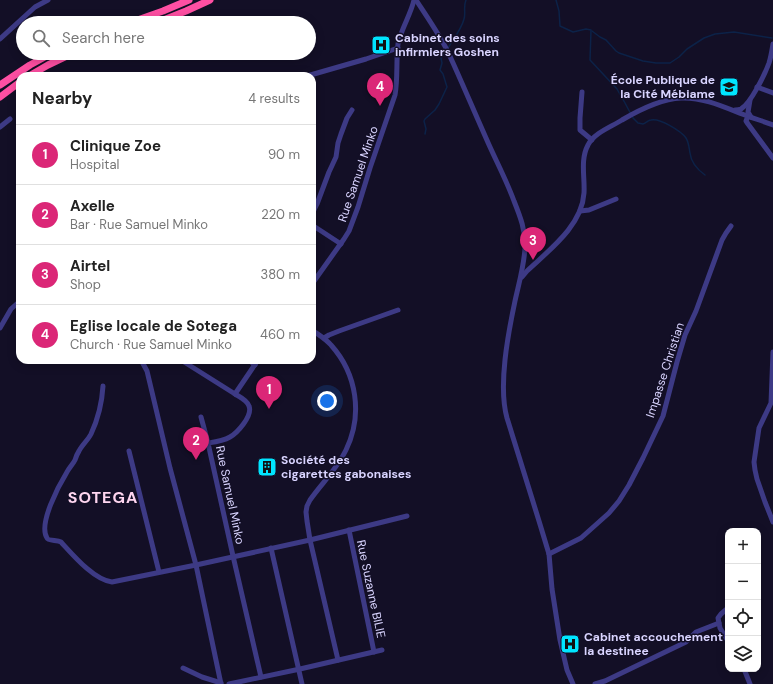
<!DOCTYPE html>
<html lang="en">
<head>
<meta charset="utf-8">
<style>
	:root { --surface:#fff; --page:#f6f6f6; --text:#222; --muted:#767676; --line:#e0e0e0; --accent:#db2777 }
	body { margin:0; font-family:"DM Sans",sans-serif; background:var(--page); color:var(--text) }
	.controls { position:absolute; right:12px; bottom:12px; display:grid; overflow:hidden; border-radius:8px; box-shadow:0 2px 10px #0003 }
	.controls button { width:36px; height:36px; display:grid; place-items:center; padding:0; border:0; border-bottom:1px solid var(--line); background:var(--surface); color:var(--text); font:20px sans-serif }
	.you { position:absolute; left:327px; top:401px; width:14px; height:14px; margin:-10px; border:3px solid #fff; border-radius:50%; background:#1a73e8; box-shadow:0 0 0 6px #1a73e833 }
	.badge { display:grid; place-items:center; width:26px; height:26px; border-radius:50%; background:var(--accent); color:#fff; font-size:13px; font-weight:700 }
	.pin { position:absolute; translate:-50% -33px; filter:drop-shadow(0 1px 2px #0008) }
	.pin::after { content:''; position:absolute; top:21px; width:14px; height:12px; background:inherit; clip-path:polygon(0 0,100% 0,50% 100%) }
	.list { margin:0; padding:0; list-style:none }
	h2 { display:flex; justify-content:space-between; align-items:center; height:52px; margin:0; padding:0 16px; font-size:17px }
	h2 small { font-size:13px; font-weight:400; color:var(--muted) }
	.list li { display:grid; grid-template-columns:26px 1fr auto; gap:12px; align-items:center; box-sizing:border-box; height:60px; padding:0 16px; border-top:1px solid var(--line) }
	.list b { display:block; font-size:15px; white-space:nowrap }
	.list p { margin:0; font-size:13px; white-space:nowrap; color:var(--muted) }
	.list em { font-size:13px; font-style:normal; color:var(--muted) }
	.icon { flex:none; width:22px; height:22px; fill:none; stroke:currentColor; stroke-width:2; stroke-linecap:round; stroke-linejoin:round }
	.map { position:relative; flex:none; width:773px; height:684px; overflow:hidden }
	.search { position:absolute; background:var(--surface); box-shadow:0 2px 10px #0003; left:16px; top:16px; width:300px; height:44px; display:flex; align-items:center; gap:10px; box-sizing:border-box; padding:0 14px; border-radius:22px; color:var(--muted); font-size:15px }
	.panel { position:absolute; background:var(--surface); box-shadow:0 2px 10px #0003; left:16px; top:72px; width:300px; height:292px; border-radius:12px }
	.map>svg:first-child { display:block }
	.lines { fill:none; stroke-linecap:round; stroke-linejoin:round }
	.stream { stroke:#0c2248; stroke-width:1.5 }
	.minor { stroke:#3d3a85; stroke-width:5 }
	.highway { stroke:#ff4fa3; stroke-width:7 }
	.labels { text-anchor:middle; stroke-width:3; stroke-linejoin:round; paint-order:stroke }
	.poi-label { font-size:12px; font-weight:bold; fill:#d9d4ff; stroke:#130f26; text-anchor:start }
	.street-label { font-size:12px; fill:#d9d4ff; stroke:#130f26 }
	.district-label { font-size:16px; font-weight:bold; letter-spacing:1px; fill:#ffd6f0; stroke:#130f26 }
</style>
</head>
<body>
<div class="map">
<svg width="773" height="684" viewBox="0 0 773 684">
	<rect width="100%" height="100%" fill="#130f26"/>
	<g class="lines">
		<g class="stream">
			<path d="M556 0 559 11 560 26 573 32 586 29 591 30 590 60 617 89 625 103 633 118 638 123 643 124C646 123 648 120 651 120 660 118 681 131 686 138 689 143 689 148 690 153 691 162 698 170 705 175"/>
			<polyline points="592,31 600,37 606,40 616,51 619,53 643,61 656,63 670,63 679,57 687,49 704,38 715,34 734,32 772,38"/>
			<path d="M448 48C453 40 462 28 464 19 466 13 463 7 466 0"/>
			<polyline points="425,134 426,129 424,121 425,119 435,110 439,104 447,87 443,74 440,70 442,63 441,58 446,51"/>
		</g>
		<g class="minor">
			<path d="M416 0C427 17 439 34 448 52 461 80 473 109 486 138 495 159 506 179 514 201 520 216 526 231 525 248 524 266 519 283 515 301 508 334 498 386 507 418L539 521 549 554 552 589 560 640 567 670 573 684"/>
			<polyline points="0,39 35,7 48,0"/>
			<polyline points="307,76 366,59 398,48"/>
			<polyline points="757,87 773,93"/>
			<polyline points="582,92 580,118 580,130 592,140"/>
			<polyline points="750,100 748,112 751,117"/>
			<path d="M735 110C738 110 739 110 741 109 751 103 765 74 769 63 771 57 772 50 773 44"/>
			<polyline points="748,116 746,121 748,124 773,158"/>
			<polyline points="0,127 10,119"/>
			<polyline points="580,211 589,210 616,199"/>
			<polyline points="312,214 317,204 329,172 336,157 338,143 341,134 347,118 352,110"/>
			<polyline points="312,225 341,244"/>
			<path d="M522 277 527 271C549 250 582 226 584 193 585 177 580 160 588 145 594 133 611 127 622 120 639 110 661 99 681 98 702 97 722 106 742 114 752 118 763 121 773 125"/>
			<path d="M312 284 344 239 349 231 358 207 370 168 395 95C398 78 396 61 398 44 401 29 411 14 414 0"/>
			<polyline points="0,328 11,309 20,301"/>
			<path d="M312 330C319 335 326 339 331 345 357 374 363 415 346 450 337 469 322 483 310 500L307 506 306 512 307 521 310 540 338 660"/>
			<polyline points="324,338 329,335 339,331 398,310"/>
			<polyline points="773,352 771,403 759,428 754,462 755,470 757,479 765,502 773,522"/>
			<polyline points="181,360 235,394"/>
			<polyline points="249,360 255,365"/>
			<path d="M258 360 235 394C240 397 247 400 249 406 253 416 237 433 230 437 223 441 215 442 208 443L233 556 261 677"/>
			<path d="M103 386C102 403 98 419 91 434 88 440 82 445 79 451 77 454 76 457 75 460 73 464 69 468 67 472 59 485 38 524 47 538 48 541 57 540 61 542 73 555 94 580 112 582L196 565 170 468 147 371 141 360"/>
			<polyline points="201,417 208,443"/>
			<polyline points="129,451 159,572"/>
			<polyline points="349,530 374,652"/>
			<polyline points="271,548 302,684"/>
			<polyline points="549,554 581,538 609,513 619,501 629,485 643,458 663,416 677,362 685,335 696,311 722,240 726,233 731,226"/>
			<polyline points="728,608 721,614 718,618 720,628 728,641"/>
			<polyline points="183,668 202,677 221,683"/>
			<polyline points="744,669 750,684"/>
			<polyline points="221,684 196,565 310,540 407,516"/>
			<polyline points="229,684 300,669 382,650"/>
			<polyline points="595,684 605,681 686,642 696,632 719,623"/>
		</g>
		<g class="highway">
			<polyline points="129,23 163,11 189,0"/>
			<polyline points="156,23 186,11 210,0"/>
			<polyline points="29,76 48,65 73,53"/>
			<polyline points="0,85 30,65 52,53"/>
			<polyline points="0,97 20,82"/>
		</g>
	</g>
	<defs>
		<symbol id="hospital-square" viewBox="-11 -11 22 22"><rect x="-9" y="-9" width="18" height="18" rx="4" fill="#00e5ff" stroke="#130f26"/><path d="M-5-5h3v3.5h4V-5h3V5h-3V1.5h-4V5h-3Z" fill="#111"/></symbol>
		<symbol id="school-square" viewBox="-11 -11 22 22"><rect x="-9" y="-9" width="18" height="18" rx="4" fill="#00e5ff" stroke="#130f26"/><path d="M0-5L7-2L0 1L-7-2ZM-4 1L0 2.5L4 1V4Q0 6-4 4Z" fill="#111"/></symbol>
		<symbol id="building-square" viewBox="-11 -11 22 22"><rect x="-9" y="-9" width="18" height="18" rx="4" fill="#00e5ff" stroke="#130f26"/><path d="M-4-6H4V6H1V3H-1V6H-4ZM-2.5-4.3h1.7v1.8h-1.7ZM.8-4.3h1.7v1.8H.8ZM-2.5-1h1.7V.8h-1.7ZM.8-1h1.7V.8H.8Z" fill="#111"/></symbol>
	</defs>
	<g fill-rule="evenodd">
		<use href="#hospital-square" x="370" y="34" width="22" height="22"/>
		<use href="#school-square" x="718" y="76" width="22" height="22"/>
		<use href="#building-square" x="256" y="456" width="22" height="22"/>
		<use href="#hospital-square" x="559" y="633" width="22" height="22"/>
	</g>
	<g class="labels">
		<g class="poi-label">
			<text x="395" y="42">Cabinet des soins<tspan x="395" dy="14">infirmiers Goshen</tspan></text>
			<text x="715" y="84" text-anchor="end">École Publique de<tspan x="715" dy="14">la Cité Mébiame</tspan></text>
			<text x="281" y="464">Société des<tspan x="281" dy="14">cigarettes gabonaises</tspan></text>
			<text x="584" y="641">Cabinet accouchement<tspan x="584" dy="14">la destinee</tspan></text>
		</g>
		<g class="street-label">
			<text transform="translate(358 174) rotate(-71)" y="4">Rue Samuel Minko</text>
			<text transform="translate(665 370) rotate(-72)" y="4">Impasse Christian</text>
			<text transform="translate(230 495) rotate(78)" y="4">Rue Samuel Minko</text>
			<text transform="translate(371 589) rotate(78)" y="4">Rue Suzanne BILIE</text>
		</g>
		<g class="district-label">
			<text x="103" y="503">SOTEGA</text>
		</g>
	</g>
</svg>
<div class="controls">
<button>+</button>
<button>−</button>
<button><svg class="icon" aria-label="locate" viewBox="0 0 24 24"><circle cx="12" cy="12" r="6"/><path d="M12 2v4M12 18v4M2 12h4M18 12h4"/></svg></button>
<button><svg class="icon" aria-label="layers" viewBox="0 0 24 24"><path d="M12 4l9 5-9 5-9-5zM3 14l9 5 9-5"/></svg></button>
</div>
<div class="you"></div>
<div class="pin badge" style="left:269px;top:409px">1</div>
<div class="pin badge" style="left:196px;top:460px">2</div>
<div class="pin badge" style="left:533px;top:260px">3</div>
<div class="pin badge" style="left:380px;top:106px">4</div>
<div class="search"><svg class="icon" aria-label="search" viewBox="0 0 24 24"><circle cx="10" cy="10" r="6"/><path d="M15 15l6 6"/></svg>Search here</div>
<section class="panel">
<h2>Nearby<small>4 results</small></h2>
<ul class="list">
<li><span class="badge">1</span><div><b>Clinique Zoe</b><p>Hospital</p></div><em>90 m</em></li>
<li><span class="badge">2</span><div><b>Axelle</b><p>Bar · Rue Samuel Minko</p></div><em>220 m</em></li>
<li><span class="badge">3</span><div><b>Airtel</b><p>Shop</p></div><em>380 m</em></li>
<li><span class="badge">4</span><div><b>Eglise locale de Sotega</b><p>Church · Rue Samuel Minko</p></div><em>460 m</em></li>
</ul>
</section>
</div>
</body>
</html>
